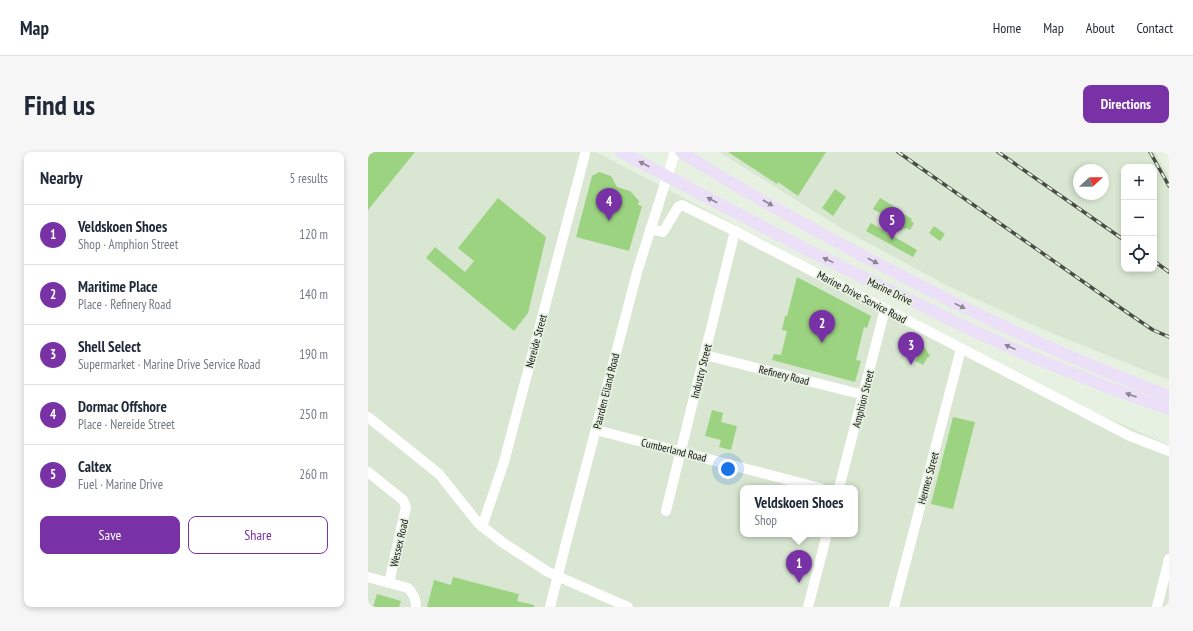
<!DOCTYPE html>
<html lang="en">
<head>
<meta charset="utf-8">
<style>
	:root { --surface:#fff; --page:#f6f6f7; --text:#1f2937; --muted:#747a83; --line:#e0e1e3; --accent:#7832a6 }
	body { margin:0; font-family:"PT Sans Narrow",sans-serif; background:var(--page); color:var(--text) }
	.controls { position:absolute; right:12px; top:12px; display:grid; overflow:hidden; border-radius:8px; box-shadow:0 2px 6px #0003 }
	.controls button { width:36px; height:36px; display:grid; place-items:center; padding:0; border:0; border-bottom:1px solid var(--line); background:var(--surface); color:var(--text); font:20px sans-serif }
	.compass { position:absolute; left:705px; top:12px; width:36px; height:36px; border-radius:50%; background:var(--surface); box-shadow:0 2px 6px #0003; rotate:68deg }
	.you { position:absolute; left:360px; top:317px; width:14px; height:14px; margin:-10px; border:3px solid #fff; border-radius:50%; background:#1a73e8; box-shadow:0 0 0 6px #1a73e833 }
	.badge { display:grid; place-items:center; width:26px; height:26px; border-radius:50%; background:var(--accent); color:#fff; font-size:13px; font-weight:700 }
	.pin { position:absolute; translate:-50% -33px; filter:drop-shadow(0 1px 2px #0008) }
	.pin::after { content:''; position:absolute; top:21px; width:14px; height:12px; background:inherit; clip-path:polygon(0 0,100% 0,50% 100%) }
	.popup { position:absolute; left:372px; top:333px; width:118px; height:52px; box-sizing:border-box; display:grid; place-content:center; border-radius:8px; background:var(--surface); filter:drop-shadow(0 1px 3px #0005); font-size:13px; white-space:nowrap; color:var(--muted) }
	.popup b { font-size:15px; color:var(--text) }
	.popup::after { content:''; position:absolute; left:50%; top:100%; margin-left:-8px; border:8px solid transparent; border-top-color:var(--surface) }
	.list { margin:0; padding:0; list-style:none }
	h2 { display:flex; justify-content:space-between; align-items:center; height:52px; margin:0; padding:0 16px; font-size:17px }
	h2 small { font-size:13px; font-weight:400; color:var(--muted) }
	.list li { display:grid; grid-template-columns:26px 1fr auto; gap:12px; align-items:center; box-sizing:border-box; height:60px; padding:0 16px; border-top:1px solid var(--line) }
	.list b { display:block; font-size:15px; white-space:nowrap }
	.list p { margin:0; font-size:13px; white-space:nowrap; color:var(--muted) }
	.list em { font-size:13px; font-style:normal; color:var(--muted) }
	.actions { display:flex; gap:8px; padding:12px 16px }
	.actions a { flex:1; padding:9px 0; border:1px solid var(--accent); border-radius:8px; text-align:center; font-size:14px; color:var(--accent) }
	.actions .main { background:var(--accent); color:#fff }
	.icon { flex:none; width:22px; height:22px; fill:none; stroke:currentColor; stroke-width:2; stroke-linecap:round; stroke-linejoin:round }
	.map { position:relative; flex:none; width:801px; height:455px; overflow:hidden; border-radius:8px }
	header { display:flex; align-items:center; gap:24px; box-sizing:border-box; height:56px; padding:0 20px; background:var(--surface); border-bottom:1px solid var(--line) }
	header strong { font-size:19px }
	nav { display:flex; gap:22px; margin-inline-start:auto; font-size:14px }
	.intro { display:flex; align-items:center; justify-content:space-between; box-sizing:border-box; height:96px; padding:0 24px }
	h1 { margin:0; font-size:28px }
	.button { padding:10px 18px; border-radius:8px; background:var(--accent); color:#fff; font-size:14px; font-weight:700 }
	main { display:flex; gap:24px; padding:0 24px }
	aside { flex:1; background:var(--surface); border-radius:8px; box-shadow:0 2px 6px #0003 }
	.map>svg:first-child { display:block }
	.built { fill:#d9e7d2; fill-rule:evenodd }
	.building { fill:#9cd381 }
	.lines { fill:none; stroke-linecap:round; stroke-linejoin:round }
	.minor { stroke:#fff; stroke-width:10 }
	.major { stroke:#ecdff8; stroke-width:12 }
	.rail-casing { stroke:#484c45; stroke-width:3.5 }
	.rail { stroke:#e7f1e2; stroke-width:2; stroke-dasharray:6; stroke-linecap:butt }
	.oneway { fill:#89848f }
	.labels { text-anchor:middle; stroke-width:3.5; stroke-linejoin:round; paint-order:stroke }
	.street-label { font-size:11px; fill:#11140f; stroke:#e7f1e2 }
</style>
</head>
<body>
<header>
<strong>Map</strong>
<nav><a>Home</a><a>Map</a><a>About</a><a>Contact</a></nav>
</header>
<div class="intro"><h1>Find us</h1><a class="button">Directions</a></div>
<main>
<aside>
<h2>Nearby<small>5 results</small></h2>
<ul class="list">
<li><span class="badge">1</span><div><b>Veldskoen Shoes</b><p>Shop · Amphion Street</p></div><em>120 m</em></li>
<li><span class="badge">2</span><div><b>Maritime Place</b><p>Place · Refinery Road</p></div><em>140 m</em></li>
<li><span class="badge">3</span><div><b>Shell Select</b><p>Supermarket · Marine Drive Service Road</p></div><em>190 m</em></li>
<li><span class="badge">4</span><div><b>Dormac Offshore</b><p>Place · Nereide Street</p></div><em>250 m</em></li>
<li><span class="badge">5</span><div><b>Caltex</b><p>Fuel · Marine Drive</p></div><em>260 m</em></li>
</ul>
<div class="actions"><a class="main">Save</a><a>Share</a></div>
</aside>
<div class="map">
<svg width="801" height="455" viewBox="0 0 801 455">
	<rect width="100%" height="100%" fill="#e7f1e2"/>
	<g class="built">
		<path d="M0 0H228L713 254 801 293V455H0ZM375 336H487V382H375Z"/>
		<path d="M351 0H787L801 24V228L676 178 580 134 478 79ZM756 15H786V117H756ZM711 18H735V42H711Z"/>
	</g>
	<g class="building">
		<polygon points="0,0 47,0 0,58"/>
		<polygon points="360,0 458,0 430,44 410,30 409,32"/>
		<polygon points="231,20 243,24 249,35 262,39 271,49 270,53 274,54 261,99 208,85 224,24"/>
		<polygon points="467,37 478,45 465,64 454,56"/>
		<polygon points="130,46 178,85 160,161 146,179 58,106 67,95 97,120 106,109 90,96"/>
		<polygon points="512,46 531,57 530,59 544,67 543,69 546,71 542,78 539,76 530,79 526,69 505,57"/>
		<polygon points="503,71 549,98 545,105 498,79"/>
		<polygon points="566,74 577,82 572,89 561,81"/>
		<polygon points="429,125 503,164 499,176 496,175 488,208 493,209 487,230 404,208 406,202 413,203 419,179 414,178 417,164 419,164"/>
		<polygon points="547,181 562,204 559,206 555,213 547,209 550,203 539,186"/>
		<polygon points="344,258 355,261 353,270 369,274 363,298 351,295 353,288 337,284"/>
		<polygon points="585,265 607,270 585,357 563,352"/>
		<polygon points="85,425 151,442 149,449 166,453 166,455 59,455 66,428 83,433"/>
		<polygon points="9,442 33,449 31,455 5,455"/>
	</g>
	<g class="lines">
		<g class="minor">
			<polyline points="282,77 295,80 310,55 314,53 367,79 762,284 801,299"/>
			<polyline points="337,203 496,243"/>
			<polyline points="0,265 71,322 110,371 134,390 180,420 260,455"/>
			<polyline points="228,278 452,336"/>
			<polyline points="0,320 35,348 38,355 21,431"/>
			<polyline points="471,336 517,157"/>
			<polyline points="298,359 367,79"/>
			<polyline points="114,375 136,310 217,2"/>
			<path d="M0 425 40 436C46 442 48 447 48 455"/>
			<polyline points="182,455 198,391 270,117 307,0"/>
			<polyline points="440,455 459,382"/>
			<polyline points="526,455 593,197"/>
			<polyline points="789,455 801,407"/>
		</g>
		<g class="major">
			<polyline points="253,0 439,98 610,181 669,207 739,235 801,257"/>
			<path d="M313 0C375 39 440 75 505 109 601 160 699 206 801 244"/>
		</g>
		<defs>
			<g id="rail">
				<polyline points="530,0 757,159 785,178 801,185"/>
				<polyline points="630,0 756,88"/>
				<polyline points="782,0 801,34"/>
				<polyline points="786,109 801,120"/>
			</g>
		</defs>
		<use href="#rail" class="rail-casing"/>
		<use href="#rail" class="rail"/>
	</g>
	<defs><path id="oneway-solid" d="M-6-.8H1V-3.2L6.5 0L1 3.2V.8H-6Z"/></defs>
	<g class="oneway">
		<use href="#oneway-solid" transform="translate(276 12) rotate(-152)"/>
		<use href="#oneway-solid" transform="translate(344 48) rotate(-152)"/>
		<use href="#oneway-solid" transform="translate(400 51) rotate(30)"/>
		<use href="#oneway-solid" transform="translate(460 108) rotate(-154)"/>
		<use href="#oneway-solid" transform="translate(505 109) rotate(28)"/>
		<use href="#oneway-solid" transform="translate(592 154) rotate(26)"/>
		<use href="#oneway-solid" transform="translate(642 195) rotate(-156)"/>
		<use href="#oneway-solid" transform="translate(763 243) rotate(-160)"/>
	</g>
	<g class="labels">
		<g class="street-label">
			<text transform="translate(522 139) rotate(26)" y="4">Marine Drive</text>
			<text transform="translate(494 145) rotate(28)" y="4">Marine Drive Service Road</text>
			<text transform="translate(168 189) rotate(-75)" y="4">Nereide Street</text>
			<text transform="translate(333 219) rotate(-76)" y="4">Industry Street</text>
			<text transform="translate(416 223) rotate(14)" y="4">Refinery Road</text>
			<text transform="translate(238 239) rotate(-76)" y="4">Paarden Eiland Road</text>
			<text transform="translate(495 247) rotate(-76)" y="4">Amphion Street</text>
			<text transform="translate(306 298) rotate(14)" y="4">Cumberland Road</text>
			<text transform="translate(560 326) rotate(-75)" y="4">Hermes Street</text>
			<text transform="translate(31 391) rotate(-77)" y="4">Wessex Road</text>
		</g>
	</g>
</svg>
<div class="controls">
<button>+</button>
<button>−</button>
<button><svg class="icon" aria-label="locate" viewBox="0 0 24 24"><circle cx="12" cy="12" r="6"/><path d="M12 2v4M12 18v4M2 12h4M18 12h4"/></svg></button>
</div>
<svg class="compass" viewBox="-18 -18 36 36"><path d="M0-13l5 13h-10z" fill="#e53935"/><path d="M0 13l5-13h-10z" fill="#747a83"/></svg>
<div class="you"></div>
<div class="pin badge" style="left:431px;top:431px">1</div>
<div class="popup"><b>Veldskoen Shoes</b>Shop</div>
<div class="pin badge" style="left:454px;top:191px">2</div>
<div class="pin badge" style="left:543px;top:213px">3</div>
<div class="pin badge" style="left:241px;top:69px">4</div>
<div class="pin badge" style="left:524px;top:88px">5</div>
</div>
</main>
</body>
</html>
